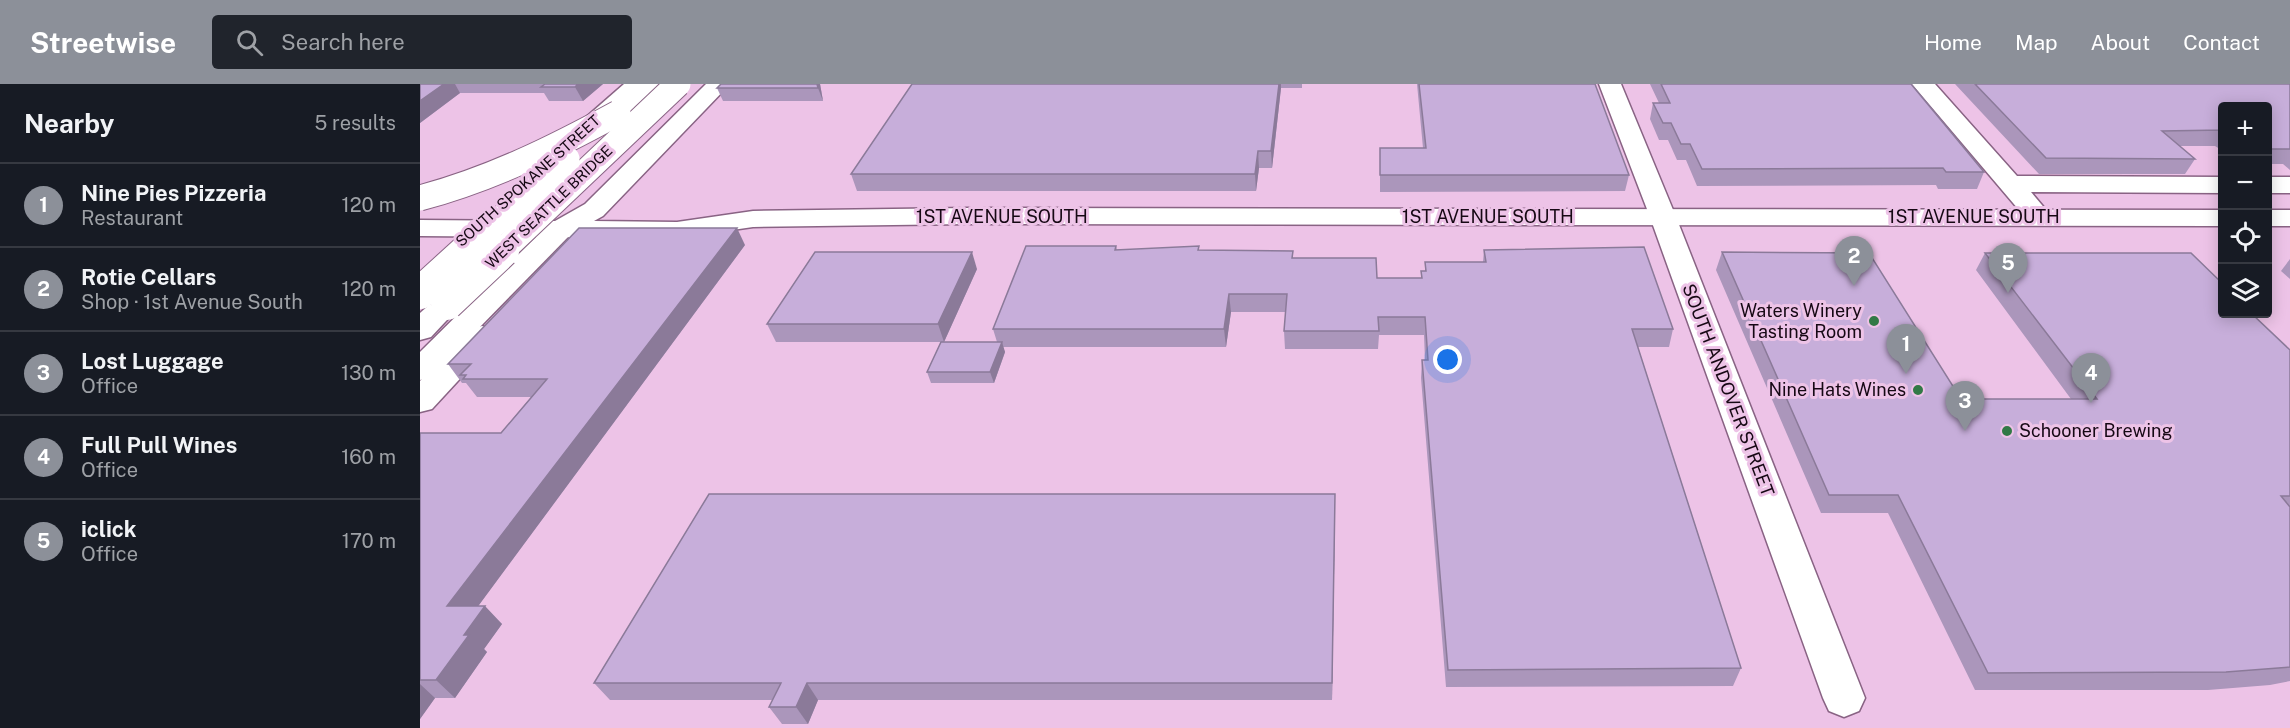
<!DOCTYPE html>
<html lang="en">
<head>
<meta charset="utf-8">
<style>
	:root { --surface:#171b24; --page:#20242c; --text:#f1f3f6; --muted:#9ea1a6; --line:#363941; --accent:#8c9099 }
	body { margin:0; font-family:"Public Sans",sans-serif; background:var(--page); color:var(--text) }
	.controls { position:absolute; right:18px; top:18px; display:grid; overflow:hidden; border-radius:6px; box-shadow:0 3px 15px #0003 }
	.controls button { width:54px; height:54px; display:grid; place-items:center; padding:0; border:0; border-bottom:2px solid var(--line); background:var(--surface); color:var(--text); font:30px sans-serif }
	.you { position:absolute; left:1028px; top:276px; width:21px; height:21px; margin:-15px; border:4px solid #fff; border-radius:50%; background:#1a73e8; box-shadow:0 0 0 9px #1a73e833 }
	.badge { display:grid; place-items:center; width:39px; height:39px; border-radius:50%; background:var(--accent); color:#fff; font-size:20px; font-weight:700 }
	.pin { position:absolute; translate:-50% -50px; filter:drop-shadow(0 2px 3px #0008) }
	.pin::after { content:''; position:absolute; top:32px; width:21px; height:18px; background:inherit; clip-path:polygon(0 0,100% 0,50% 100%) }
	.list { margin:0; padding:0; list-style:none }
	h2 { display:flex; justify-content:space-between; align-items:center; height:78px; margin:0; padding:0 24px; font-size:26px }
	h2 small { font-size:20px; font-weight:400; color:var(--muted) }
	.list li { display:grid; grid-template-columns:39px 1fr auto; gap:18px; align-items:center; box-sizing:border-box; height:84px; padding:0 24px; border-top:2px solid var(--line) }
	.list b { display:block; font-size:22px; white-space:nowrap }
	.list p { margin:0; font-size:20px; white-space:nowrap; color:var(--muted) }
	.list em { font-size:20px; font-style:normal; color:var(--muted) }
	.icon { flex:none; width:33px; height:33px; fill:none; stroke:currentColor; stroke-width:2; stroke-linecap:round; stroke-linejoin:round }
	.map { position:relative; flex:none; width:1870px; height:644px; overflow:hidden }
	header { display:flex; align-items:center; gap:36px; box-sizing:border-box; height:84px; padding:0 30px; background:var(--accent); color:#fff }
	header strong { font-size:28px }
	nav { display:flex; gap:33px; margin-inline-start:auto; font-size:21px }
	.search { width:420px; height:54px; background:var(--page); display:flex; align-items:center; gap:15px; box-sizing:border-box; padding:0 21px; border-radius:6px; color:var(--muted); font-size:22px }
	main { display:flex }
	aside { flex:1; background:var(--surface) }
	.map>svg:first-child { display:block }
	.lines { fill:none; stroke-linecap:round; stroke-linejoin:round }
	.minor-casing { stroke:#896384; stroke-width:3 }
	.major-casing { stroke:#896384; stroke-width:3 }
	.highway-casing { stroke:#896384; stroke-width:3 }
	.minor { fill:#fff; fill-rule:evenodd }
	.major { fill:#fff; fill-rule:evenodd }
	.highway { fill:#fff; fill-rule:evenodd }
	.highway-bridge-far1-casing { stroke:#896384; stroke-width:27; stroke-linecap:butt }
	.highway-bridge-casing { stroke:#896384; stroke-width:34; stroke-linecap:butt }
	.highway-bridge-far1 { stroke:#fff; stroke-width:25 }
	.highway-bridge { stroke:#fff; stroke-width:32 }
	.wall { fill:#ab96bb }
	.shaded-wall { fill:#8b7a99 }
	.building { fill:#c7aeda; stroke:#8b7a99; stroke-width:1.5 }
	.poi-dot { fill:#317946; stroke:#edc3e7; stroke-width:2 }
	.labels { text-anchor:middle; stroke-width:6; stroke-linejoin:round; paint-order:stroke }
	.far-street-label { font-size:15px; fill:#160814; stroke:#edc3e7 }
	.street-label { font-size:18px; fill:#160814; stroke:#edc3e7 }
	.poi-label { font-size:18px; fill:#160814; stroke:#edc3e7; text-anchor:end }
</style>
</head>
<body>
<header>
<strong>Streetwise</strong>
<div class="search"><svg class="icon" aria-label="search" viewBox="0 0 24 24"><circle cx="10" cy="10" r="6"/><path d="M15 15l6 6"/></svg>Search here</div>
<nav><a>Home</a><a>Map</a><a>About</a><a>Contact</a></nav>
</header>
<main>
<aside>
<h2>Nearby<small>5 results</small></h2>
<ul class="list">
<li><span class="badge">1</span><div><b>Nine Pies Pizzeria</b><p>Restaurant</p></div><em>120 m</em></li>
<li><span class="badge">2</span><div><b>Rotie Cellars</b><p>Shop · 1st Avenue South</p></div><em>120 m</em></li>
<li><span class="badge">3</span><div><b>Lost Luggage</b><p>Office</p></div><em>130 m</em></li>
<li><span class="badge">4</span><div><b>Full Pull Wines</b><p>Office</p></div><em>160 m</em></li>
<li><span class="badge">5</span><div><b>iclick</b><p>Office</p></div><em>170 m</em></li>
</ul>
</aside>
<div class="map">
<svg width="1870" height="644" viewBox="0 0 1870 644">
	<rect width="100%" height="100%" fill="#edc3e7"/>
	<g class="lines">
		<defs>
			<g id="minor">
				<polygon points="1179,0 1201,0 1256,133 1445,614 1439,627 1424,633 1409,627 1403,614 1230,133"/>
				<polygon points="1492,0 1515,0 1597,92 1802,93 1802,109 1611,108 1632,133 1628,139 1619,141 1610,139"/>
				<rect x="1848" y="93" width="22" height="16"/>
			</g>
			<g id="major">
				<polygon points="204,0 228,0 172,52 156,52 152,47 156,42"/>
				<polygon points="286,0 310,0 183,132 174,137 257,138 333,127 548,124 1802,126 1802,142 548,140 333,143 257,154 0,152 0,136 135,137 165,120"/>
				<rect x="1848" y="126" width="22" height="16"/>
				<polygon points="62,242 73,245 77,252 73,259 12,325 0,328 0,297 51,245"/>
			</g>
			<g id="highway">
				<polygon points="216,0 240,0 206,34 190,34 186,29"/>
				<polygon points="139,138 149,140 153,146 149,152 11,293 0,296 0,268 129,140"/>
				<polygon points="27,211 37,214 42,220 11,253 0,256 0,229 17,214"/>
			</g>
		</defs>
		<use href="#minor" class="minor-casing"/>
		<use href="#major" class="major-casing"/>
		<use href="#highway" class="highway-casing"/>
		<use href="#minor" class="minor"/>
		<use href="#major" class="major"/>
		<use href="#highway" class="highway"/>
		<defs>
			<g id="highway-bridge-far1">
				<path d="M0 114C71 95 134 64 198 29"/>
				<polyline points="44,168 147,75"/>
				<polyline points="81,168 258,0"/>
			</g>
			<g id="highway-bridge">
				<polyline points="0,209 46,167"/>
				<polyline points="27,220 83,167"/>
			</g>
		</defs>
		<use href="#highway-bridge-far1" class="highway-bridge-far1-casing"/>
		<use href="#highway-bridge" class="highway-bridge-casing"/>
		<use href="#highway-bridge-far1" class="highway-bridge-far1"/>
		<use href="#highway-bridge" class="highway-bridge"/>
	</g>
	<g class="wall">
		<polygon points="0,0 183,0 163,17 129,17 124,9 40,9 0,39"/>
		<polygon points="301,0 400,0 403,17 303,17 297,4"/>
		<polygon points="492,0 882,0 882,4 861,4 852,84 839,84 836,107 437,107 431,90"/>
		<polygon points="997,0 1175,0 1209,91 1205,107 960,108 960,64 1003,64"/>
		<polygon points="1230,0 1491,0 1564,88 1557,105 1518,105 1516,101 1277,102 1266,76 1257,76 1248,56 1239,56 1230,35 1233,19 1239,19"/>
		<polygon points="1535,0 1870,0 1870,86 1863,80 1848,80 1848,22 1803,22 1803,67 1795,62 1760,62 1775,75 1765,90 1619,90"/>
		<polygon points="325,161 58,522 82,540 64,565 67,568 35,614 15,614 0,635 0,349 81,349 111,313 57,313 46,299 42,299 28,280"/>
		<polygon points="696,162 697,166 873,167 873,174 957,194 1001,194 1001,187 1005,187 1005,178 1063,178 1064,166 1253,245 1249,263 1218,263 1321,584 1313,602 1026,603 1001,294 1002,276 1005,276 1004,251 959,251 958,265 865,265 864,247 866,228 811,228 806,263 583,263 585,268 574,299 511,299 507,288 521,258 356,258 347,240 557,185 524,258 577,258 573,245"/>
		<polygon points="1302,168 1541,315 1651,315 1556,186 1565,169 1870,266 1870,597 1850,601 1788,606 1555,606 1468,429 1401,429 1296,186"/>
		<polygon points="1870,175 1870,195 1861,187"/>
		<polygon points="915,429 912,616 398,616 388,640 362,640 349,623 353,616 190,616 174,599"/>
	</g>
	<g class="shaded-wall">
		<polygon points="24,0 35,0 40,9 0,39 0,17"/>
		<polygon points="158,0 183,0 163,17 155,3"/>
		<polygon points="397,0 400,0 403,17 398,4"/>
		<polygon points="859,0 861,0 861,4 852,84 851,67"/>
		<polygon points="838,67 839,84 836,107 835,90"/>
		<polygon points="317,144 325,161 45,540 27,522"/>
		<polygon points="552,168 557,185 524,258 518,240"/>
		<polygon points="809,210 811,228 806,263 804,245"/>
		<polygon points="582,258 585,268 574,299 570,288"/>
		<polygon points="915,410 915,429 912,616 912,599"/>
		<polygon points="65,522 82,540 64,565 67,568 35,614 16,596 44,551"/>
		<polygon points="387,599 398,616 388,640 376,623"/>
		<polygon points="0,600 15,614 0,635"/>
	</g>
	<g class="building">
		<polygon points="0,0 24,0 0,17"/>
		<polygon points="125,0 158,0 155,3 121,3"/>
		<polygon points="301,0 397,0 398,4 297,4"/>
		<polygon points="492,0 859,0 851,67 838,67 835,90 431,90"/>
		<polygon points="999,0 1175,0 1209,91 960,91 960,64 1006,64"/>
		<polygon points="1241,0 1491,0 1564,88 1526,88 1523,84 1282,85 1270,60 1261,60 1251,39 1243,39 1233,19 1250,19"/>
		<polygon points="1555,0 1870,0 1870,65 1848,65 1848,22 1803,22 1803,46 1742,47 1775,75 1626,74"/>
		<polygon points="159,144 317,144 27,522 65,522 44,551 49,551 16,596 0,596 0,349 81,349 127,295 43,295 46,291 40,291 51,280 28,280"/>
		<polygon points="606,162 696,162 695,166 779,162 778,166 873,167 872,174 956,174 957,194 1002,194 1001,187 1006,187 1005,178 1066,178 1064,166 1224,163 1253,245 1212,245 1321,584 1028,586 1002,276 1008,276 1005,233 958,233 959,247 864,247 867,210 809,210 804,245 573,245"/>
		<polygon points="395,168 552,168 518,240 347,240"/>
		<polygon points="1302,168 1449,169 1541,315 1677,315 1565,169 1771,169 1803,200 1803,230 1832,230 1870,266 1870,412 1861,412 1870,423 1870,583 1806,588 1568,589 1478,411 1409,411"/>
		<polygon points="521,258 582,258 570,288 507,288"/>
		<polygon points="289,410 915,410 912,599 387,599 376,623 349,623 361,599 174,599"/>
	</g>
	<g class="poi-dot">
		<circle cx="1454" cy="237" r="6"/>
		<circle cx="1498" cy="306" r="6"/>
		<circle cx="1587" cy="347" r="6"/>
	</g>
	<g class="labels">
		<g class="far-street-label">
			<text transform="translate(108 97) rotate(-42)" y="5">SOUTH SPOKANE STREET</text>
			<text transform="translate(129 123) rotate(-44)" y="5">WEST SEATTLE BRIDGE</text>
		</g>
		<g class="street-label">
			<text x="582" y="139">1ST AVENUE SOUTH</text>
			<text x="1068" y="139">1ST AVENUE SOUTH</text>
			<text x="1554" y="139">1ST AVENUE SOUTH</text>
			<text transform="translate(1308 306) rotate(69)" y="6">SOUTH ANDOVER STREET</text>
		</g>
		<g class="poi-label">
			<text x="1442" y="233">Waters Winery<tspan x="1442" dy="21">Tasting Room</tspan></text>
			<text x="1486" y="312">Nine Hats Wines</text>
			<text x="1599" y="353" text-anchor="start">Schooner Brewing</text>
		</g>
	</g>
</svg>
<div class="controls">
<button>+</button>
<button>−</button>
<button><svg class="icon" aria-label="locate" viewBox="0 0 24 24"><circle cx="12" cy="12" r="6"/><path d="M12 2v4M12 18v4M2 12h4M18 12h4"/></svg></button>
<button><svg class="icon" aria-label="layers" viewBox="0 0 24 24"><path d="M12 4l9 5-9 5-9-5zM3 14l9 5 9-5"/></svg></button>
</div>
<div class="you"></div>
<div class="pin badge" style="left:1486px;top:290px">1</div>
<div class="pin badge" style="left:1434px;top:202px">2</div>
<div class="pin badge" style="left:1545px;top:347px">3</div>
<div class="pin badge" style="left:1671px;top:319px">4</div>
<div class="pin badge" style="left:1588px;top:209px">5</div>
</div>
</main>
</body>
</html>
